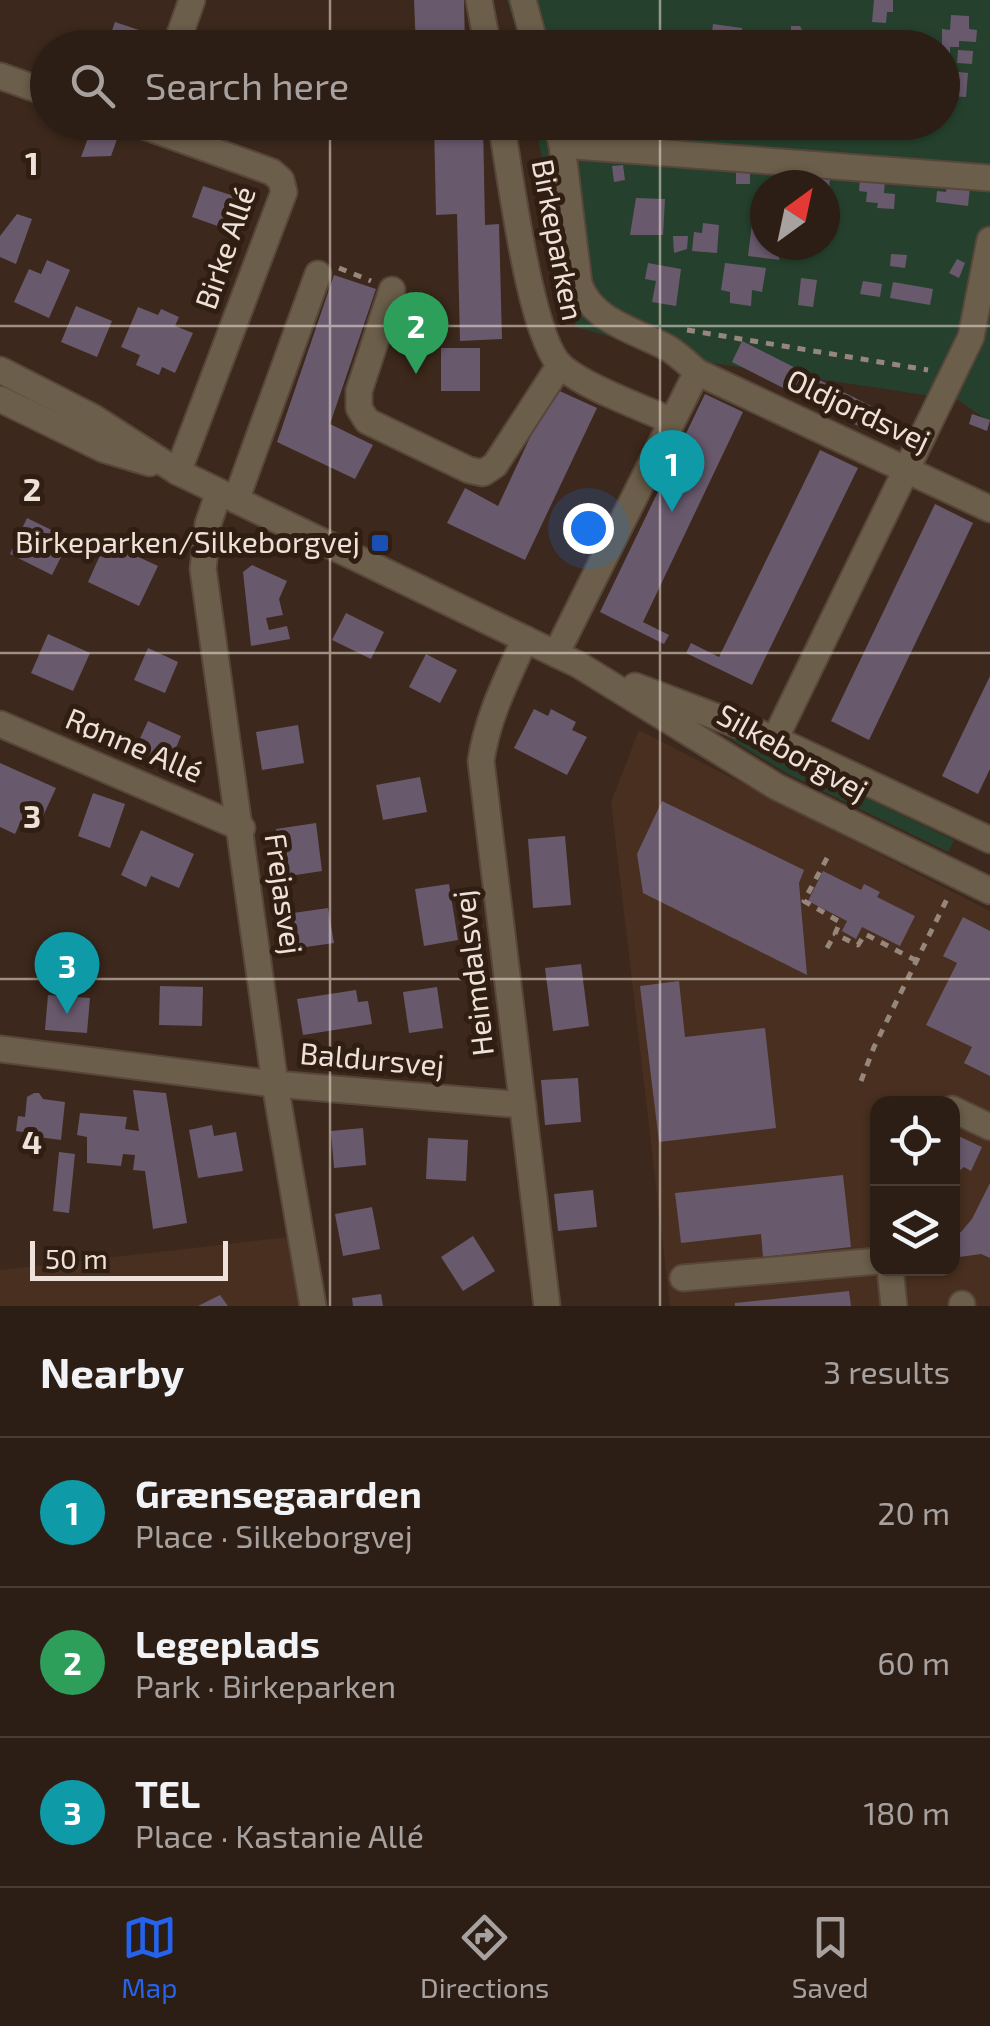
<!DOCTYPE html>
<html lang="en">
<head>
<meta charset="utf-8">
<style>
	:root { --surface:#2d1e15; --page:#392b22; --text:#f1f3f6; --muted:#a7a2a0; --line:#483c34; --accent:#2563eb }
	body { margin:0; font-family:"Exo 2",sans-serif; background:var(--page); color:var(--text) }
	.controls { position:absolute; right:30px; bottom:30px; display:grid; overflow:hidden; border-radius:20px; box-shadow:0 2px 8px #0004 }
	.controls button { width:90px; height:90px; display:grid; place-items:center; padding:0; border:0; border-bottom:2px solid var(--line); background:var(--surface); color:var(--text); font:50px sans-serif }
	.compass { position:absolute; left:750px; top:170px; width:90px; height:90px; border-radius:50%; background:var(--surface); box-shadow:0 2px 8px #0004; rotate:33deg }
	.scale { position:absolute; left:30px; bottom:25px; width:198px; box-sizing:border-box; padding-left:10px; border:5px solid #eee1d9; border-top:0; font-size:28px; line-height:35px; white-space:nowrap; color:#eee1d9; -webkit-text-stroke:8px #311e12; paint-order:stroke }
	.you { position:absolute; left:588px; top:528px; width:35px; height:35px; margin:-25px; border:8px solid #fff; border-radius:50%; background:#1a73e8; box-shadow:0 0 0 15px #1a73e833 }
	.badge { display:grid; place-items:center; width:65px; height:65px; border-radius:50%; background:var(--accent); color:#fff; font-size:32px; font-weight:700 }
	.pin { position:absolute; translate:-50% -82px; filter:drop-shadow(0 2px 5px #0008) }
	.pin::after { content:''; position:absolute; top:52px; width:35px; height:30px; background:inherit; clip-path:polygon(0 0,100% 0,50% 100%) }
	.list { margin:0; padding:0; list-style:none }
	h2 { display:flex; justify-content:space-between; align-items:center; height:130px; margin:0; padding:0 40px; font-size:42px }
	h2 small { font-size:32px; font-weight:400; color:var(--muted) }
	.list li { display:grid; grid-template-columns:65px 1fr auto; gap:30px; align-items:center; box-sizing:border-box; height:150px; padding:0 40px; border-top:2px solid var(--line) }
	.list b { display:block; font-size:38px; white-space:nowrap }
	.list p { margin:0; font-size:32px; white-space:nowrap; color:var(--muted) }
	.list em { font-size:32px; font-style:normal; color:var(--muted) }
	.icon { flex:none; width:55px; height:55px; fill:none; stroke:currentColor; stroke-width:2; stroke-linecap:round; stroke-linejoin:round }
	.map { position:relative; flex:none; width:990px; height:1306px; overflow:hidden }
	.search { position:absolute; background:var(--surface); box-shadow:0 2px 8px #0004; left:30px; right:30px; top:30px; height:110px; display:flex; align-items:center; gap:25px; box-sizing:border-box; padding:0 35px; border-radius:55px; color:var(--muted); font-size:38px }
	.sheet { height:580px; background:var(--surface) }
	nav { display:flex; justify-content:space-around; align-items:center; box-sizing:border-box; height:140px; border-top:2px solid var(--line); background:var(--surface); font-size:28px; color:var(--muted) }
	nav a { display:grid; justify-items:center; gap:5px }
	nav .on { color:var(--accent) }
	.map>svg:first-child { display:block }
	.built { fill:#482f1f; fill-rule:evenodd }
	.green { fill:#25412d; fill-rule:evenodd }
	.building { fill:#69596d }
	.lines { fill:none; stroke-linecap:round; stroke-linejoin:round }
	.minor-casing { stroke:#58463a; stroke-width:29 }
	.path { stroke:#96867c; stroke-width:5; stroke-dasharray:8 8; stroke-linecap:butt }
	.minor { stroke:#6b5e4a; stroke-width:25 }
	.grid { fill:none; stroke:#eee1d9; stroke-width:2.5; stroke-opacity:0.55 }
	.transit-dot { fill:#1a4fb4; stroke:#311e12; stroke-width:4 }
	.labels { text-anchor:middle; stroke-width:10; stroke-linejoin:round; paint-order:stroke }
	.street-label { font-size:30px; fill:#eee1d9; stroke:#311e12 }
	.poi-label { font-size:30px; fill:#eee1d9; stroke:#311e12; text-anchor:end }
	.grid-label { font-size:32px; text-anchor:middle; font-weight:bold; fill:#eee1d9; stroke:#311e12; stroke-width:10; stroke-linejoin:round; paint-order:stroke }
</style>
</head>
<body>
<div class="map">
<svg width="990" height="1306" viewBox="0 0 990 1306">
	<rect width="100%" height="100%" fill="#3c281c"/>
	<g class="built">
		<path d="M639 730 990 911V1306H670L611 802ZM878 1104H952V1268H878Z"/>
		<polygon points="314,1234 328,1306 0,1306 0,1270"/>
	</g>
	<g class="green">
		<path d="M507 0H990V422L958 400 692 360 576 327 535 123 942 122V48L521 47ZM765 185H825V245H765Z"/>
		<polygon points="727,731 954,840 948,852 788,774 724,735"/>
	</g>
	<g class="building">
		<polygon points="414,0 464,0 465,48 416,48"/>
		<polygon points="874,0 893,0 893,12 887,12 886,23 872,22"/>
		<polygon points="951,15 969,16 969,29 977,30 976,42 959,41 959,47 950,47 950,54 942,54 942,29 950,30"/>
		<polygon points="115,22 151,34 147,48 121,48 123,40 110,36"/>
		<polygon points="713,24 742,28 740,48 723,48 724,43 711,42"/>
		<polygon points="791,26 800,26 802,30 802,48 767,48 767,38 787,39 787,30 791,30"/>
		<polygon points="847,31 861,32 860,48 817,48 818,38 847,39"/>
		<polygon points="958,50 973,51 972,64 957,63"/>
		<polygon points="942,70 968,73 966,97 948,96 949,88 942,87"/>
		<polygon points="94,122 120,131 111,156 81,157"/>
		<polygon points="172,122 211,122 206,135"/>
		<polygon points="434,122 483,122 485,225 499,224 502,339 460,341 457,214 436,215"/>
		<polygon points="623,165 625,180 614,182 612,166"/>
		<rect x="736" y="172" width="14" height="12"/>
		<polygon points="797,173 830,176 828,204 825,204 825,185 800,185 800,181 796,180"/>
		<polygon points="860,178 885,180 884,193 895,194 894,209 877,208 878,203 866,202 867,192 859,191"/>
		<polygon points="947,184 970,187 968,206 936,202 937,191 946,192"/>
		<polygon points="203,186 240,198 229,230 192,217"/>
		<polygon points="636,198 665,199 663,235 630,235"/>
		<polygon points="17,214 32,219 16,264 0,257 0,236"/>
		<polygon points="758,220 765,220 765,245 781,245 779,260 748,256 752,224 758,225"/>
		<polygon points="703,223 719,225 717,253 692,251 694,232 702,233"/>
		<polygon points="673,236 688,236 687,249 674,253"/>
		<polygon points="891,254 907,255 905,268 890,266"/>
		<polygon points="957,259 965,263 959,278 949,273"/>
		<polygon points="47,260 70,270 49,318 14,302 29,269 41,274"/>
		<polygon points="648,263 681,269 676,306 652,302 656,281 645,279"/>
		<polygon points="725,263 766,268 762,292 752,290 751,306 730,303 730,292 721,290"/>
		<polygon points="334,275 376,289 330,424 373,445 355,479 277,442"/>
		<polygon points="801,278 817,280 813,307 798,305"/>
		<polygon points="863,281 882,284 880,297 860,294"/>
		<polygon points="893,282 933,289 930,305 890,298"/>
		<polygon points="76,306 112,321 97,357 61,342"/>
		<polygon points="138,307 158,315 161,309 179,317 175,326 193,333 175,373 162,367 159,375 136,365 140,355 121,347"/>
		<polygon points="742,341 883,412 872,433 732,362"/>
		<rect x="441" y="348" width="39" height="43"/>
		<polygon points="553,388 597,408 525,560 447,523 465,488 498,506"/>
		<polygon points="705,394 743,412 643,622 669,635 664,644 600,612"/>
		<polygon points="972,414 990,420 987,431 969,424"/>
		<polygon points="820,450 858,468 752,685 686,653 691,643 719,657"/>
		<polygon points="935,504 973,523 869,740 831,721"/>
		<polygon points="27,518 70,539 52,575 10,554"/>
		<polygon points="106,542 158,566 139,606 88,582"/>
		<polygon points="252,565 287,581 279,599 283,615 266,618 269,630 287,626 290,639 251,646 243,572"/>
		<polygon points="346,613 384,632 371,659 332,640"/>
		<polygon points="48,634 90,653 73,691 31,673"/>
		<polygon points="148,648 178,662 165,693 134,680"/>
		<polygon points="426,654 457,670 440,703 409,687"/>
		<polygon points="990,676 990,769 978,794 942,776"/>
		<polygon points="534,709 548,716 551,709 576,722 572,730 587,737 567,775 514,748"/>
		<polygon points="148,721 181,736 168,766 134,751"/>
		<polygon points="298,725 304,763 262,770 256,732"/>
		<polygon points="0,763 56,788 37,829 21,821 15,834 0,827"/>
		<polygon points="420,777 427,812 383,820 376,785"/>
		<polygon points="93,793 125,804 110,848 78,836"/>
		<polygon points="662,801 804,870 799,883 807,975 643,893 637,854"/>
		<polygon points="316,823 322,871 283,877 276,829"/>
		<polygon points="141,830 194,854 179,888 151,876 146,887 121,875"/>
		<polygon points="565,836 571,905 533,908 528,839"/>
		<polygon points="823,871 861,890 864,884 880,892 877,897 915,916 900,946 862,927 856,939 842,931 847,921 808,901"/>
		<polygon points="449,884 458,940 424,946 415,889"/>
		<polygon points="328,908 334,943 292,949 286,914"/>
		<polygon points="963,917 990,931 990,1076 964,1063 972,1047 926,1025 957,963 943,956"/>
		<polygon points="581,964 589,1026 553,1031 545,968"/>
		<polygon points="679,981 685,1037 765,1028 776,1128 659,1142 640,986"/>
		<polygon points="160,986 203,987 202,1026 159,1025"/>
		<polygon points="437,987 443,1028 409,1033 403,992"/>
		<polygon points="356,990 358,1002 368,1001 372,1024 303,1035 297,999"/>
		<polygon points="48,995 90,998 87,1033 45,1030"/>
		<polygon points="578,1078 581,1122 545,1125 541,1080"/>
		<polygon points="133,1090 166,1093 187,1223 153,1229 145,1171 133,1170 135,1155 123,1154 121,1166 87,1163 87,1137 77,1135 80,1113 127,1117 125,1129 139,1131"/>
		<polygon points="34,1093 39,1093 43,1099 65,1102 61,1140 23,1135 23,1132 16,1131 18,1116 25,1117 27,1097"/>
		<polygon points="212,1125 214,1136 236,1132 243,1171 198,1178 189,1130"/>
		<polygon points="363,1128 366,1165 334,1168 331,1131"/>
		<polygon points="952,1133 982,1147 971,1171 964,1167 952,1177"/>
		<polygon points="428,1138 468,1140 466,1181 426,1179"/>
		<polygon points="59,1152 75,1154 69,1213 53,1211"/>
		<polygon points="843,1175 851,1247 763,1257 761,1234 681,1243 675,1193"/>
		<polygon points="990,1183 990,1258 981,1254 952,1258 952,1233 961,1232 972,1219"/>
		<polygon points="593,1190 597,1227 558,1231 554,1194"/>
		<polygon points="372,1207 380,1249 343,1256 335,1214"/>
		<polygon points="473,1236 495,1271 463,1291 441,1257"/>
		<polygon points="849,1291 851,1306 735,1306 735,1303"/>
		<polygon points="381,1294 383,1306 353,1306 352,1298"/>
		<polygon points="220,1295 228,1306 198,1306"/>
	</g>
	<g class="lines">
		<defs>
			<g id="minor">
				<polyline points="479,0 488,48"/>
				<polyline points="523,0 536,48"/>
				<polyline points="175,48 192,0"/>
				<polyline points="0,76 48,93"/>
				<path d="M501 122C510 171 530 340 562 367 587 388 641 407 672 421"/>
				<path d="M556 122 562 145 579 284C592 321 634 330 666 347 677 353 687 363 697 372L990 509"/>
				<polyline points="147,127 272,172 281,180 284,192 178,472"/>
				<polyline points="562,145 990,178"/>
				<polyline points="392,290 359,391 359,408 367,421 469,470 483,473 495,465 560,365"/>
				<polyline points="0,370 94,418 178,472 579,665 777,787 990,891"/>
				<polyline points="0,399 103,449 150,463"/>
				<polyline points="219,492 208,524 203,569 275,1084 313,1306"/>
				<polyline points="236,500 318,274"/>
				<path d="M525 639C507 679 487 718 481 761L547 1306"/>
				<polyline points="556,654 697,372"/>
				<polyline points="635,686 775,739 990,840"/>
				<polyline points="0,724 242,828"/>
				<polyline points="775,739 971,337 990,240"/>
				<polyline points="0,1049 275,1084 523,1105"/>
				<polyline points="952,1109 990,1127"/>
				<polyline points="890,1268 894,1306"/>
				<polyline points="683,1278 878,1261"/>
				<polyline points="962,1304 962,1306"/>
			</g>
		</defs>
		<use href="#minor" class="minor-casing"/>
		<g class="path">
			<polyline points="339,268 371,281"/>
			<polyline points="687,330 928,370"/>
			<polyline points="827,858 804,901 840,922 835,934 858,945 865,934 917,961"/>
			<polyline points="827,948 835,934"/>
			<polyline points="861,1081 874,1047 947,899"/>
		</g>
		<use href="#minor" class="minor"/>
	</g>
	<path class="grid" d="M330 0V48M660 0V48M330 122V1306M660 122V1306M0 326H990M0 653H990M0 979H990"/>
	<rect class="transit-dot" x="370" y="533" width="20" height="20" rx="5"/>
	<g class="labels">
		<g class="street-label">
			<text transform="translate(557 240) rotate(79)" y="10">Birkeparken</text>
			<text transform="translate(226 248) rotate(-71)" y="10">Birke Allé</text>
			<text transform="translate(858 411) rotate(25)" y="10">Oldjordsvej</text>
			<text transform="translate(134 746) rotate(23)" y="10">Rønne Allé</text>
			<text transform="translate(792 753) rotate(29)" y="10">Silkeborgvej</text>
			<text transform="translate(283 894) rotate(82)" y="10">Frejasvej</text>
			<text transform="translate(474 973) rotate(-97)" y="10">Heimdalsvej</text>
			<text transform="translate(372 1060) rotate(5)" y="10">Baldursvej</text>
		</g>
		<g class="poi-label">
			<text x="360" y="553">Birkeparken/Silkeborgvej</text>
		</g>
	</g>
	<g class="grid-label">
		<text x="32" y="175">1</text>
		<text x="32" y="501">2</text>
		<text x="32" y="828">3</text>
		<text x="32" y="1154">4</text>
	</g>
</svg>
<div class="controls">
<button><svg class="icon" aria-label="locate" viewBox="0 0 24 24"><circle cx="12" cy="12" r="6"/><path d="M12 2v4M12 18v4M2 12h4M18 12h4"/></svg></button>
<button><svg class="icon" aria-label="layers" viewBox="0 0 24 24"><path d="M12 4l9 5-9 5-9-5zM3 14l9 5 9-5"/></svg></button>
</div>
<svg class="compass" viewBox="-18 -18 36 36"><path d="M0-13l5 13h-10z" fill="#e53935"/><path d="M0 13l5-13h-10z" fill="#a7a2a0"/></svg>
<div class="scale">50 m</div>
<div class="you"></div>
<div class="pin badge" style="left:672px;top:512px;background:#0f9aa8">1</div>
<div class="pin badge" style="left:416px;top:374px;background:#2e9e5b">2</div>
<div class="pin badge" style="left:67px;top:1014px;background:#0f9aa8">3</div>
<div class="search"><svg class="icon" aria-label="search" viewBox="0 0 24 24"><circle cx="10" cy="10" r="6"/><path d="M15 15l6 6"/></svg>Search here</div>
</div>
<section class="sheet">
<h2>Nearby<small>3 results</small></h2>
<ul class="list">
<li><span class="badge" style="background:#0f9aa8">1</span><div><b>Grænsegaarden</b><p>Place · Silkeborgvej</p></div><em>20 m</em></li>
<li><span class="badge" style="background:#2e9e5b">2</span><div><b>Legeplads</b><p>Park · Birkeparken</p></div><em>60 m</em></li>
<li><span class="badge" style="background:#0f9aa8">3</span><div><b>TEL</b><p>Place · Kastanie Allé</p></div><em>180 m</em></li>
</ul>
</section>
<nav>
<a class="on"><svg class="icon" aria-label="map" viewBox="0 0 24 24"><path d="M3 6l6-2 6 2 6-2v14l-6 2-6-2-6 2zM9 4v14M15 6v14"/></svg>Map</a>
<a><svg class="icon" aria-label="directions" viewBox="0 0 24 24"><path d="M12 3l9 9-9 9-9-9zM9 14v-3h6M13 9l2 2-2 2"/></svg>Directions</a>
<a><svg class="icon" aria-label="saved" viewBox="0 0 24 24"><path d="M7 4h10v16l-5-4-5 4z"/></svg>Saved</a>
</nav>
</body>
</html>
